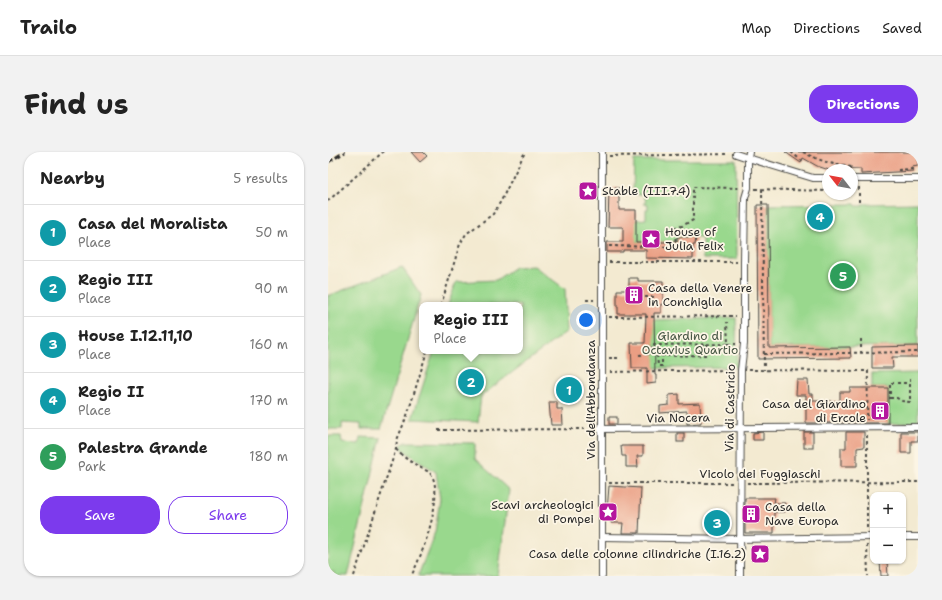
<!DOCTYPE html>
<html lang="en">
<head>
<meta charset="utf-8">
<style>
	:root { --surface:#fff; --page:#f2f2f2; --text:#222; --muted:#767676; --line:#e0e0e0; --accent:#7c3aed }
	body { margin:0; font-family:"Shantell Sans",sans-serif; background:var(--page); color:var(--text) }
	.controls { position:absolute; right:12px; bottom:12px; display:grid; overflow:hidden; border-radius:8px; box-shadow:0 1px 3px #0004 }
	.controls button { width:36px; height:36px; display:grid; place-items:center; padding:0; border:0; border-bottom:1px solid var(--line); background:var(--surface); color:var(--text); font:20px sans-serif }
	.compass { position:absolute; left:494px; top:12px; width:36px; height:36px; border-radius:50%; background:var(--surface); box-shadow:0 1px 3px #0004; rotate:301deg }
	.you { position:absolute; left:258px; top:168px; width:14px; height:14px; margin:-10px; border:3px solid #fff; border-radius:50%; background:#1a73e8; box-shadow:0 0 0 6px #1a73e833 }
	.badge { display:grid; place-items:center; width:26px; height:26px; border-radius:50%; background:var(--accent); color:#fff; font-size:13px; font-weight:700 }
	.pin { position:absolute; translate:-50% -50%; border:2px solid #fff; box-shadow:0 1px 4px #0006 }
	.popup { position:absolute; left:91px; top:150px; width:104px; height:52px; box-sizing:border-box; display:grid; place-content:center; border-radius:8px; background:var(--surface); filter:drop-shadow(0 1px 3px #0005); font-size:13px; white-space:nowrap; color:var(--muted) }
	.popup b { font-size:15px; color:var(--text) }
	.popup::after { content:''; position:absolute; left:50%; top:100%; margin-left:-8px; border:8px solid transparent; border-top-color:var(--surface) }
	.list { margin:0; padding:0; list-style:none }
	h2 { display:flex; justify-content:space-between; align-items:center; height:52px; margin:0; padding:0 16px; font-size:17px }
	h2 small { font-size:13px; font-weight:400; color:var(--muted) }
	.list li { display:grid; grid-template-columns:26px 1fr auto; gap:12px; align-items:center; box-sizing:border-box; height:56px; padding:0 16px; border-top:1px solid var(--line) }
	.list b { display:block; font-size:15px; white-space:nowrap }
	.list p { margin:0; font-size:13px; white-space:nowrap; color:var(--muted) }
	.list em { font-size:13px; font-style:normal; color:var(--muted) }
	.actions { display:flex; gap:8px; padding:12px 16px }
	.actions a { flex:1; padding:9px 0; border:1px solid var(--accent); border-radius:16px; text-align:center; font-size:14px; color:var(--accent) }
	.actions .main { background:var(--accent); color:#fff }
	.map { position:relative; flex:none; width:590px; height:424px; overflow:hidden; border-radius:16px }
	header { display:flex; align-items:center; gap:24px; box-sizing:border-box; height:56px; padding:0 20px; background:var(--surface); border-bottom:1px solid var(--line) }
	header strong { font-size:19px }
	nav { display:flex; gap:22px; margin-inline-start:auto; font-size:14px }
	.intro { display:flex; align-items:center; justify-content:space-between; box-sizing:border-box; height:96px; padding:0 24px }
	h1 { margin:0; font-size:28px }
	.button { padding:10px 18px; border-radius:16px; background:var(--accent); color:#fff; font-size:14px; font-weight:700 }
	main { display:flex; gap:24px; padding:0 24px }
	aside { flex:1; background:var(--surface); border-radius:16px; box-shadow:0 1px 3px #0004 }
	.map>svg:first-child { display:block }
	.green { fill:#99d88d; stroke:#62825c }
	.building { fill:#ea9e83 }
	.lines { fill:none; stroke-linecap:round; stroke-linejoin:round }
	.pedestrian-casing { stroke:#494844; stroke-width:8 }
	.path { stroke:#494844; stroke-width:2; stroke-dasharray:3 3; stroke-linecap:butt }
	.pedestrian { stroke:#fff; stroke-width:6 }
	.rail { stroke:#2b2b2b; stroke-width:3; stroke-dasharray:6 3; stroke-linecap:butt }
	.labels { text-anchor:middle; stroke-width:3.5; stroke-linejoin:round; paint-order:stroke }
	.poi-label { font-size:12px; fill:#2b2b2b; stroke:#fcf5e5; text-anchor:start }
	.park-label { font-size:12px; fill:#465644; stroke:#fcf5e5 }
	.street-label { font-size:12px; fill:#2b2b2b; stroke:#fcf5e5 }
</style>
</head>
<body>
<header>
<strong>Trailo</strong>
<nav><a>Map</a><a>Directions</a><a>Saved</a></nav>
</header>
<div class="intro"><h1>Find us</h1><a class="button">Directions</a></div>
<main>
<aside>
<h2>Nearby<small>5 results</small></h2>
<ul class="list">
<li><span class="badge" style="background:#0f9aa8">1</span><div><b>Casa del Moralista</b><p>Place</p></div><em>50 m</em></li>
<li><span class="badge" style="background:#0f9aa8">2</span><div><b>Regio III</b><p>Place</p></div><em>90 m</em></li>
<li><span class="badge" style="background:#0f9aa8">3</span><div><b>House I.12.11,10</b><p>Place</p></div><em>160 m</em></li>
<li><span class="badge" style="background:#0f9aa8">4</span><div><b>Regio II</b><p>Place</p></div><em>170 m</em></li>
<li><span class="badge" style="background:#2e9e5b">5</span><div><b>Palestra Grande</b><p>Park</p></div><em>180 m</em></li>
</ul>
<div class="actions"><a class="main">Save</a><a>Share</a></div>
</aside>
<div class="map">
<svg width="590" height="424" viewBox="0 0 590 424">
	<rect width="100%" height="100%" fill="#fcf5e5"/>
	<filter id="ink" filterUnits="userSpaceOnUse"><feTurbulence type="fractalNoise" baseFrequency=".025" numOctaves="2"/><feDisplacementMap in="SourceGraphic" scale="8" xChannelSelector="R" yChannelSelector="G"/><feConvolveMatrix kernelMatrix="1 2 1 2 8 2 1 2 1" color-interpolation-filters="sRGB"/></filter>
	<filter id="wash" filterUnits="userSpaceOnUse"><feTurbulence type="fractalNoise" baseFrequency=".012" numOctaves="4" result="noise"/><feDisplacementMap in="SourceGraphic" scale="16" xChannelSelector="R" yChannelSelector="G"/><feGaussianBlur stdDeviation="0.9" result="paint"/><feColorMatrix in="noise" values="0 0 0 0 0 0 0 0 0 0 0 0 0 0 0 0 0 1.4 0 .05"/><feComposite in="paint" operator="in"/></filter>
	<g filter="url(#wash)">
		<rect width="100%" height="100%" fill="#f3ead1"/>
		<g class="green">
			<polygon points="306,8 408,8 409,107 375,107 374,86 349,85 349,90 300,90 308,68 318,67 318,57 320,57 320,52 316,52 318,48 316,46 316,42 305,42"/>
			<polygon points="590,51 590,194 441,196 440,53 527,52 528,54 534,54 534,52"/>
			<polygon points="206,114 237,137 239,179 153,244 150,270 84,267 106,199 192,199 192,153 120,153 128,130 168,128 187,115"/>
			<polygon points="74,115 93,143 53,277 33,277 33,272 14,271 14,277 0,277 0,144"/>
			<polygon points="408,166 409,215 327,216 322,199 329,199 329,194 322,194 318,168"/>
			<polygon points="590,221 590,270 560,272 560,236 544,236 544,222"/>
			<polygon points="0,284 13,284 14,291 31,292 32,285 53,286 20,424 6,424 6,420 0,420"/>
			<polygon points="78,290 147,291 147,307 181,338 170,424 90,424 107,380 112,347 108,320 75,298 73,293"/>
		</g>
		<g id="blocks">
			<g class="building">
				<polygon points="83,0 95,0 99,4 92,10"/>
				<polygon points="457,0 590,0 590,14 584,15 585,19 533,22 533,17 501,18 489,14 475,6 473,11"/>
				<polygon points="281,36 291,36 291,58 308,58 308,90 349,90 349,85 368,85 367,93 365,93 365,107 318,106 318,98 295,98 295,100 279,100 279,90 295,90 295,75 280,75"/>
				<polygon points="429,53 440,53 441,196 522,195 523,206 430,207"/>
				<polygon points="301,126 310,126 310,129 335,129 335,152 333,152 333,161 326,161 327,223 328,223 328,231 319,232 319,216 304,216 303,191 317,191 318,162 290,162 290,155 289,155 289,138 301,138"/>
				<polygon points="590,194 590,205 564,205 565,216 544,216 544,195"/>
				<polygon points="469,228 480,228 481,242 485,242 485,249 512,249 512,240 522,240 522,236 560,236 560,271 478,271 478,243 468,243"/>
				<polygon points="351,242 351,252 372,251 373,271 359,272 359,259 332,261 332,254 341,253 341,243"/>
				<polygon points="221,250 229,250 229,257 234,257 235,273 223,273"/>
				<rect x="281" y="265" width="8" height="7"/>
				<polygon points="435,280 435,288 425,288 425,281"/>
				<rect x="476" y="280" width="9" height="16"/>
				<polygon points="518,280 536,280 536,295 529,296 529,314 513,314 513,296 518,296"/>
				<polygon points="573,280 590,280 590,289 583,289 583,301 573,301"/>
				<rect x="349" y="281" width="7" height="9"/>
				<polygon points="293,294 315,294 315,304 309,304 310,315 298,315 298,304 294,304"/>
				<polygon points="281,334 313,336 311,381 294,381 295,371 283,371 283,368 281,368 281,359 279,359"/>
				<polygon points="417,346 447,346 446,351 457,351 457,360 446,360 446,381 417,381"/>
				<polygon points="552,409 559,409 560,424 553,424"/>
			</g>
		</g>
	</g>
	<g filter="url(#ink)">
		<use href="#blocks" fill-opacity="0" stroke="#494844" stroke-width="1"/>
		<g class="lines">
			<defs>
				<g id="pedestrian">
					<polyline points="421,0 420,6 485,26 500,26"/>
					<polyline points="408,2 420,6 420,36 417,46 416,110 416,192 413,218 412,424"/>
					<polyline points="524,27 590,27"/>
					<polyline points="267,277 590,275"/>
					<polyline points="274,385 411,387 545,385"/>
					<polyline points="575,385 590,385"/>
					<polyline points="274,424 274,0"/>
				</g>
			</defs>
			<use href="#pedestrian" class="pedestrian-casing"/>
			<g class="path">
				<polyline points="463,0 474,9"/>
				<path d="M475 0C492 9 505 13 524 15"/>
				<polyline points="281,4 401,2"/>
				<polyline points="570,18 584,17"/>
				<polyline points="531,35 531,52"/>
				<polyline points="427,37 500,39"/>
				<polyline points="434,37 436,218"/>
				<polyline points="0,49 55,0"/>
				<polyline points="281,94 347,95 348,75 354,74 365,68 365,35 412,36"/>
				<polyline points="281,110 409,110"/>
				<polyline points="311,145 329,145"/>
				<polyline points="258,148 266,148"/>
				<polyline points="113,153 132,92 138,82 165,62 173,49 197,0"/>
				<polyline points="281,165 408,164"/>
				<polyline points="533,187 533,201"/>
				<polyline points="379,192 379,203 334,204 334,214 330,214 329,202 321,202 322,197 326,197 326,193 400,192 399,170"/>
				<polyline points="400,192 408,192"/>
				<polyline points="436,202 590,200"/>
				<polyline points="311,203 320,202 320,197 322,197"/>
				<polyline points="281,206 291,206"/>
				<polyline points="420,218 540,219 539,268"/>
				<polyline points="257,220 267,220"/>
				<polyline points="282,220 405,218"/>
				<polyline points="560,246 562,246 562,231 581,231"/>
				<polyline points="562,246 569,246 574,249 582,250 582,224"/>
				<polyline points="110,278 260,277"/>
				<polyline points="539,283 539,378"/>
				<path d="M68 297C75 306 84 310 93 316 96 317 99 319 101 320 119 337 94 405 83 424"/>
				<polyline points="281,331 404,331"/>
				<polyline points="419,331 590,330"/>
				<polyline points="539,393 540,424"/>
				<polyline points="26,424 68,297 69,288 80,261 99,199"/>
			</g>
			<use href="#pedestrian" class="pedestrian"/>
			<polyline class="rail" points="0,10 17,0"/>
		</g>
	</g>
	<defs>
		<symbol id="sight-square" viewBox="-11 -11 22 22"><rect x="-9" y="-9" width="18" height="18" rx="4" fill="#b5179e" stroke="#fcf5e5"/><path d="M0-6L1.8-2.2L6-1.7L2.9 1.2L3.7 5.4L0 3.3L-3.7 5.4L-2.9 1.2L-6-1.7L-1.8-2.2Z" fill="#fff"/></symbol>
		<symbol id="building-square" viewBox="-11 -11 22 22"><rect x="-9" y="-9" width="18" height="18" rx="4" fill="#b5179e" stroke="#fcf5e5"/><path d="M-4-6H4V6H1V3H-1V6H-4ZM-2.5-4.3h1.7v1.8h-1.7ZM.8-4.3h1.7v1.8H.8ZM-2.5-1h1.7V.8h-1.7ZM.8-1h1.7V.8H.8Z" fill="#fff"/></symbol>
	</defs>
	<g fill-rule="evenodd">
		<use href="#sight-square" x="249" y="28" width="22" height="22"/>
		<use href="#sight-square" x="312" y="76" width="22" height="22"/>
		<use href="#building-square" x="295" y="132" width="22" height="22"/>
		<use href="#building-square" x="541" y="248" width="22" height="22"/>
		<use href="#sight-square" x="269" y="349" width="22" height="22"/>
		<use href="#building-square" x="412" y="351" width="22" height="22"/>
		<use href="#sight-square" x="421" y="391" width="22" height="22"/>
	</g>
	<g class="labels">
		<g class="poi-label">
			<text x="274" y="43">Stable (III.7.4)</text>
			<text x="337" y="84">House of<tspan x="337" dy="14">Julia Felix</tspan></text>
			<text x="320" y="140">Casa della Venere<tspan x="320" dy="14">in Conchiglia</tspan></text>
			<text x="538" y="256" text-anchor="end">Casa del Giardino<tspan x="538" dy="14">di Ercole</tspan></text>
			<text x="266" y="357" text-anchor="end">Scavi archeologici<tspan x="266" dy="14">di Pompei</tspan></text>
			<text x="437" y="359">Casa della<tspan x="437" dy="14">Nave Europa</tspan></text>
			<text x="418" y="406" text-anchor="end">Casa delle colonne cilindriche (I.16.2)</text>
		</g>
		<g class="park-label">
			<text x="362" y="188">Giardino di<tspan x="362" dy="14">Octavius Quartio</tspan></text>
		</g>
		<g class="street-label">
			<text transform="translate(263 248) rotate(-90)" y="4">Via dell'Abbondanza</text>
			<text transform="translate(402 256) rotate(-89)" y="4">Via di Castricio</text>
			<text transform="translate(350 266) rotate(-1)" y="4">Via Nocera</text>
			<text x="432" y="326">Vicolo dei Fuggiaschi</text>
		</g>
	</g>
</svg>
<div class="controls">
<button>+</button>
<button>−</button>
</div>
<svg class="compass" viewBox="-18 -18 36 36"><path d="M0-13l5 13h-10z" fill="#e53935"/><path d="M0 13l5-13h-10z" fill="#767676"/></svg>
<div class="you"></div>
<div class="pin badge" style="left:241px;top:238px;background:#0f9aa8">1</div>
<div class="pin badge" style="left:143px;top:230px;background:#0f9aa8">2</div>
<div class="popup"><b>Regio III</b>Place</div>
<div class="pin badge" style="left:389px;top:371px;background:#0f9aa8">3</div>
<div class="pin badge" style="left:492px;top:65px;background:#0f9aa8">4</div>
<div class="pin badge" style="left:515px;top:124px;background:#2e9e5b">5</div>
</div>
</main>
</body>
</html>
